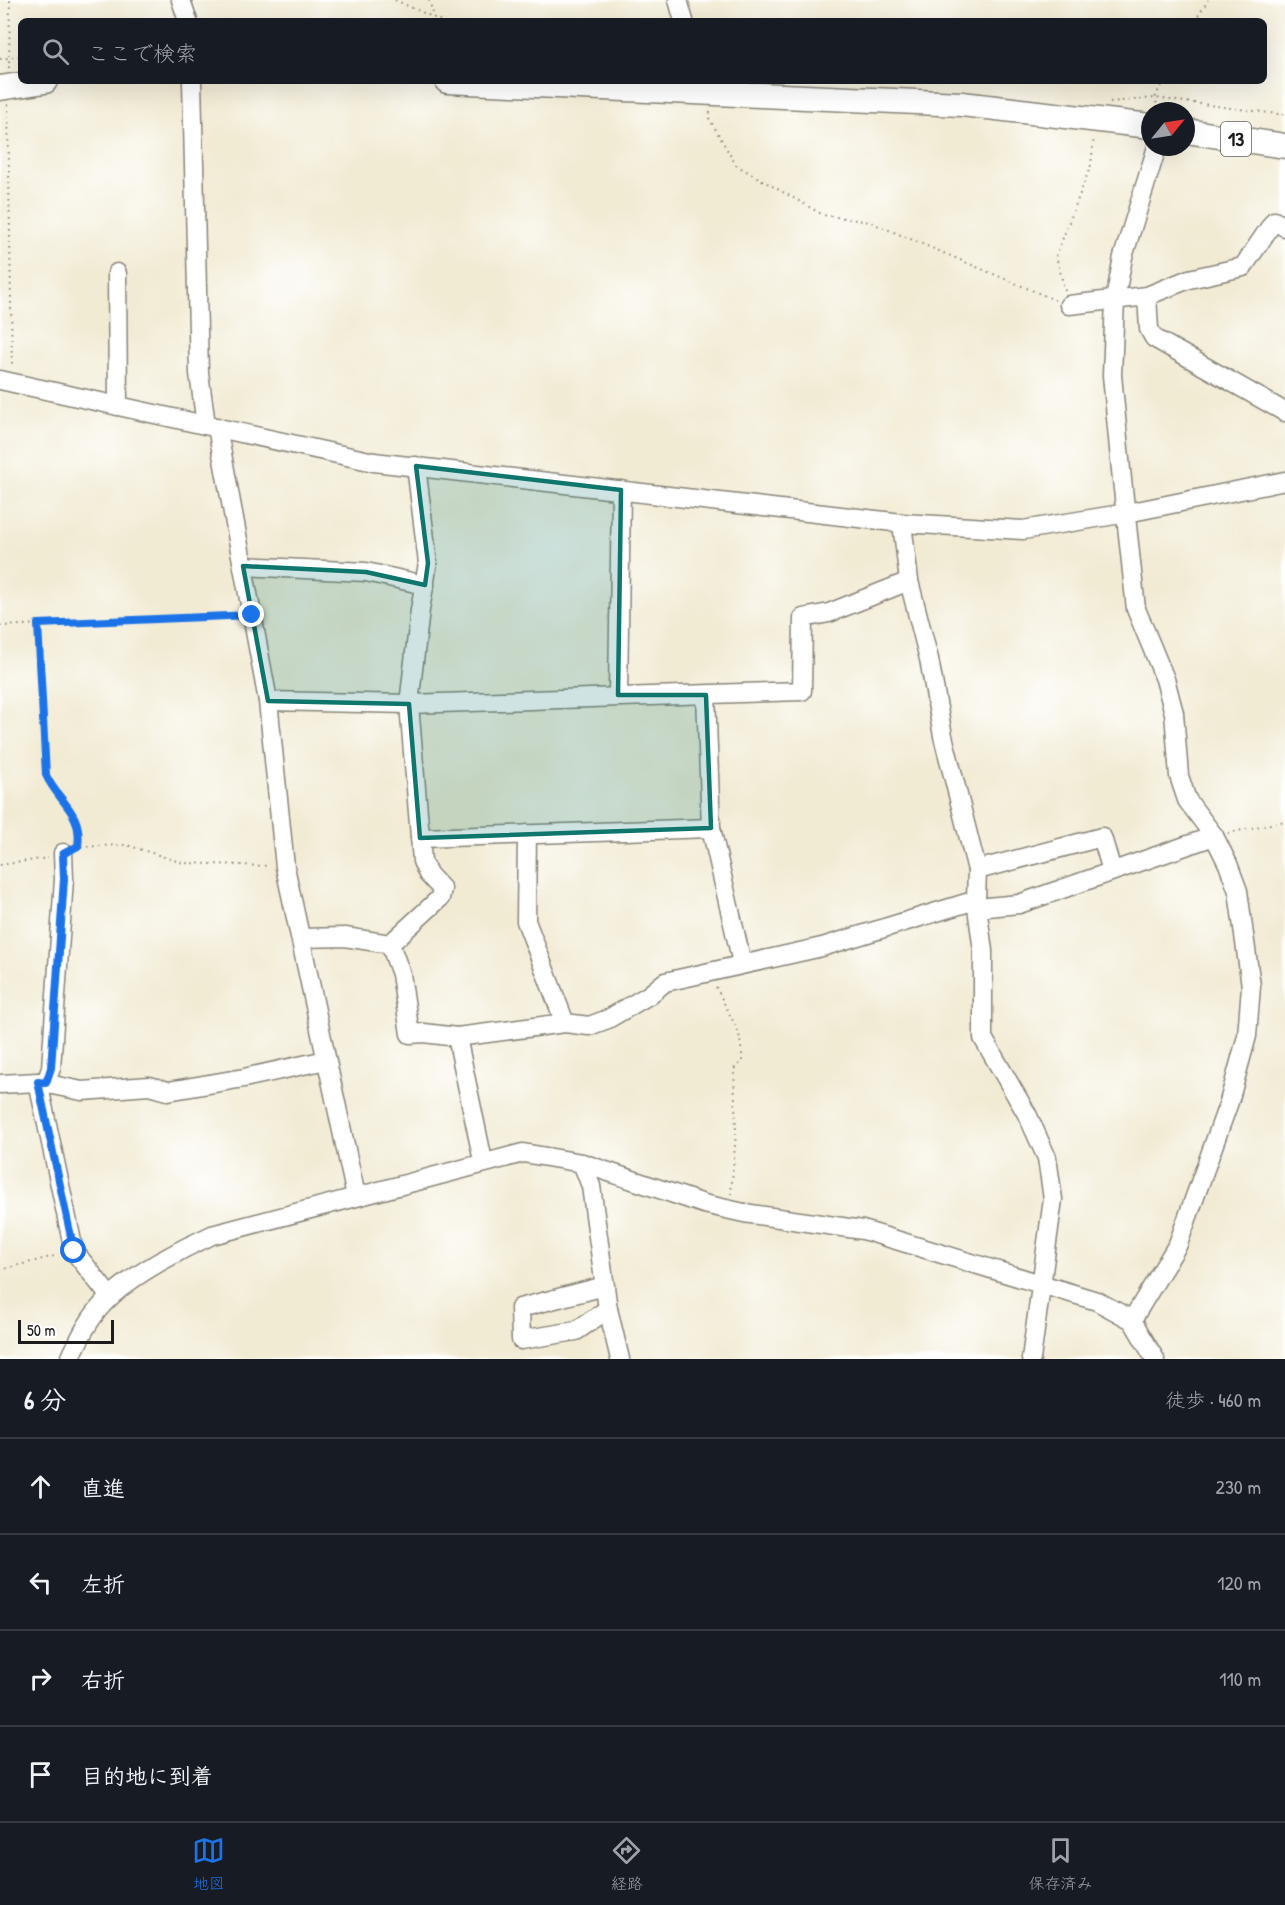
<!DOCTYPE html>
<html lang="ja">
<head>
<meta charset="utf-8">
<style>
	:root { --surface:#171b24; --page:#242831; --text:#f1f3f6; --muted:#9ea1a6; --line:#363941; --accent:#1a73e8 }
	body { margin:0; font-family:"Patrick Hand","Klee One",sans-serif; background:var(--page); color:var(--text) }
	.compass { position:absolute; left:1141px; top:102px; width:54px; height:54px; border-radius:50%; background:var(--surface); box-shadow:0 6px 24px #0002; rotate:60deg }
	.scale { position:absolute; left:18px; bottom:15px; width:96px; box-sizing:border-box; padding-left:6px; border:3px solid #1c1c1c; border-top:0; font-size:16px; line-height:21px; white-space:nowrap; color:#1c1c1c; -webkit-text-stroke:4px #fff; paint-order:stroke }
	.stop { position:absolute; width:18px; height:18px; margin:-14px; border:4px solid #1a73e8; border-radius:50%; background:#fff }
	.stop.end { background:#1a73e8; border-color:#fff; box-shadow:0 2px 6px #0008 }
	.list { margin:0; padding:0; list-style:none }
	h2 { display:flex; justify-content:space-between; align-items:center; height:78px; margin:0; padding:0 24px; font-size:26px }
	h2 small { font-size:20px; font-weight:400; color:var(--muted) }
	.list li { display:grid; grid-template-columns:39px 1fr auto; gap:18px; align-items:center; box-sizing:border-box; height:96px; padding:0 24px; border-top:2px solid var(--line) }
	.list b { display:block; font-size:22px; white-space:nowrap }
	.list em { font-size:20px; font-style:normal; color:var(--muted) }
	.icon { flex:none; width:33px; height:33px; fill:none; stroke:currentColor; stroke-width:2; stroke-linecap:round; stroke-linejoin:round }
	.map { position:relative; flex:none; width:1285px; height:1359px; overflow:hidden }
	.search { position:absolute; background:var(--surface); box-shadow:0 6px 24px #0002; left:18px; right:18px; top:18px; height:66px; display:flex; align-items:center; gap:15px; box-sizing:border-box; padding:0 21px; border-radius:9px; color:var(--muted); font-size:22px }
	.sheet { height:462px; background:var(--surface) }
	nav { display:flex; justify-content:space-around; align-items:center; box-sizing:border-box; height:84px; border-top:2px solid var(--line); background:var(--surface); font-size:16px; color:var(--muted) }
	nav a { display:grid; justify-items:center; gap:3px }
	nav .on { color:var(--accent) }
	.map>svg:first-child { display:block }
	.lines { fill:none; stroke-linecap:round; stroke-linejoin:round }
	.minor-casing { stroke:#878478; stroke-width:21 }
	.major-casing { stroke:#878478; stroke-width:27 }
	.path { stroke:#878478; stroke-width:2; stroke-dasharray:1.5 4.5; stroke-linecap:butt }
	.minor { stroke:#fff; stroke-width:18 }
	.major { stroke:#fff; stroke-width:24 }
	.route { stroke:#1a73e8; stroke-width:8 }
	.marked { fill:#0f766e; fill-opacity:0.2; stroke:#0f766e; stroke-width:4.5; stroke-linejoin:round }
	.labels { text-anchor:middle; stroke-width:6; stroke-linejoin:round; paint-order:stroke }
	.shield { fill:#fff; stroke:#606060; stroke-width:1.5 }
	.shield-label { font-size:20px; font-weight:bold; fill:#1c1c1c }
</style>
</head>
<body>
<div class="map">
<svg width="1285" height="1359" viewBox="0 0 1285 1359">
	<rect width="100%" height="100%" fill="#fff"/>
	<filter id="ink" filterUnits="userSpaceOnUse"><feTurbulence type="fractalNoise" baseFrequency=".0167" numOctaves="2"/><feDisplacementMap in="SourceGraphic" scale="12" xChannelSelector="R" yChannelSelector="G"/><feConvolveMatrix kernelMatrix="1 2 1 2 8 2 1 2 1" color-interpolation-filters="sRGB"/></filter>
	<filter id="wash" filterUnits="userSpaceOnUse"><feTurbulence type="fractalNoise" baseFrequency=".008" numOctaves="4" result="noise"/><feDisplacementMap in="SourceGraphic" scale="24" xChannelSelector="R" yChannelSelector="G"/><feGaussianBlur stdDeviation="1.35" result="paint"/><feColorMatrix in="noise" values="0 0 0 0 0 0 0 0 0 0 0 0 0 0 0 0 0 1.4 0 .05"/><feComposite in="paint" operator="in"/></filter>
	<g filter="url(#wash)">
		<rect width="100%" height="100%" fill="#f2ebd4"/>
	</g>
	<g filter="url(#ink)">
		<g class="lines">
			<defs>
				<g id="minor">
					<polyline points="181,0 188,21"/>
					<polyline points="678,0 684,21"/>
					<polyline points="192,81 199,373 206,425"/>
					<polyline points="117,273 118,406"/>
					<polyline points="1147,296 1149,329 1154,338 1285,412"/>
					<polyline points="1069,305 1147,296 1189,279 1243,267 1274,221 1285,227"/>
					<polyline points="0,380 374,462 902,523 1023,530 1127,513 1285,481"/>
					<polyline points="217,427 268,701 285,867 356,1196"/>
					<polyline points="902,523 909,581 929,659 943,736 977,870 976,900 983,951 983,1038 1028,1116 1047,1158 1053,1199 1031,1359"/>
					<polyline points="243,566 366,572 425,585"/>
					<polyline points="618,695 621,490"/>
					<polyline points="706,695 711,828 742,963"/>
					<polyline points="268,701 409,704 802,691 803,618 829,613 909,581"/>
					<polyline points="527,834 526,921 565,1023"/>
					<polyline points="420,838 711,828"/>
					<polyline points="977,870 1102,837 1112,871"/>
					<polyline points="977,908 1019,904 1214,836"/>
					<polyline points="301,938 345,937 390,944 401,974 410,1034 424,1033 457,1037 565,1023 589,1026 608,1019 649,995 665,982 822,947 976,900"/>
					<polyline points="390,944 440,898 442,889 428,874 422,861 409,704 420,610 428,563 416,466"/>
					<polyline points="457,1037 483,1161"/>
					<polyline points="38,1082 74,1251 110,1297"/>
					<polyline points="46,1083 51,1068 64,879 63,853"/>
					<polyline points="0,1084 38,1082 82,1091 149,1086 168,1091 244,1078 326,1060"/>
					<polyline points="582,1163 591,1186 608,1309 620,1359"/>
					<polyline points="605,1286 520,1308 521,1340 576,1331 608,1309"/>
					<polyline points="1132,1320 1178,1244 1229,1102 1247,1036 1251,986 1238,891 1228,864 1214,836 1187,800 1179,776 1174,713 1165,679 1136,609 1121,470 1112,375 1115,300 1123,257 1157,147"/>
					<path d="M70 1359C80 1337 91 1314 110 1297 134 1274 181 1249 212 1235L523 1153 582 1163 704 1204 744 1213 863 1230 1097 1301 1132 1320 1155 1359"/>
				</g>
				<g id="major">
					<polyline points="447,81 962,104 1150,126"/>
					<polyline points="0,88 45,81"/>
					<polyline points="1186,131 1285,146"/>
				</g>
			</defs>
			<use href="#minor" class="minor-casing"/>
			<use href="#major" class="major-casing"/>
			<g class="path">
				<polyline points="395,0 441,21"/>
				<polyline points="429,0 434,17"/>
				<polyline points="1195,21 1208,0"/>
				<polyline points="0,59 21,56"/>
				<polyline points="9,68 10,0"/>
				<polyline points="1110,102 1155,98 1285,115"/>
				<polyline points="8,104 12,368"/>
				<polyline points="1158,109 1155,98 1163,81"/>
				<polyline points="710,112 709,118 736,165 823,215 870,222 1055,300"/>
				<polyline points="1065,291 1056,256 1091,165 1094,137"/>
				<polyline points="0,626 237,615"/>
				<path d="M38 626 46 775C58 802 83 811 78 846"/>
				<polyline points="1228,833 1285,821"/>
				<polyline points="75,847 127,845 183,863 270,866"/>
				<polyline points="0,865 48,858"/>
				<polyline points="716,987 739,1033 743,1061 734,1069 736,1133 731,1194"/>
				<polyline points="0,1270 58,1255"/>
			</g>
			<use href="#minor" class="minor"/>
			<use href="#major" class="major"/>
		</g>
	</g>
	<g class="lines" filter="url(#ink)">
		<path class="route" d="M74 1251 38 1082 46 1083 51 1068 64 879 63 854 78 846C83 811 58 802 46 775L38 624 252 615"/>
	</g>
	<path class="marked" d="M416 466 621 490 618 695H706L711 828 420 838 409 704 268 701 243 566 366 572 425 585 428 563Z"/>
	<g class="labels">
		<rect class="shield" x="1221" y="122" width="30" height="34" rx="4.5"/>
		<g class="shield-label">
			<text x="1236" y="146">13</text>
		</g>
	</g>
</svg>
<svg class="compass" viewBox="-18 -18 36 36"><path d="M0-13l5 13h-10z" fill="#e53935"/><path d="M0 13l5-13h-10z" fill="#9ea1a6"/></svg>
<div class="scale">50 m</div>
<div class="stop" style="left:74px;top:1251px"></div>
<div class="stop end" style="left:252px;top:615px"></div>
<div class="search"><svg class="icon" aria-label="search" viewBox="0 0 24 24"><circle cx="10" cy="10" r="6"/><path d="M15 15l6 6"/></svg>ここで検索</div>
</div>
<section class="sheet">
<h2>6 分<small>徒歩 · 460 m</small></h2>
<ul class="list">
<li><svg class="icon" aria-label="ahead" viewBox="0 0 24 24"><path d="M12 20V5M6 11l6-6 6 6"/></svg><div><b>直進</b></div><em>230 m</em></li>
<li><svg class="icon" aria-label="left" viewBox="0 0 24 24"><path d="M17 20v-9H6M10 6l-5 5 5 5"/></svg><div><b>左折</b></div><em>120 m</em></li>
<li><svg class="icon" aria-label="right" viewBox="0 0 24 24"><path d="M7 20v-9h11M14 6l5 5-5 5"/></svg><div><b>右折</b></div><em>110 m</em></li>
<li><svg class="icon" aria-label="arrive" viewBox="0 0 24 24"><path d="M6 21V4h12l-3 4 3 4H6"/></svg><div><b>目的地に到着</b></div></li>
</ul>
</section>
<nav>
<a class="on"><svg class="icon" aria-label="map" viewBox="0 0 24 24"><path d="M3 6l6-2 6 2 6-2v14l-6 2-6-2-6 2zM9 4v14M15 6v14"/></svg>地図</a>
<a><svg class="icon" aria-label="directions" viewBox="0 0 24 24"><path d="M12 3l9 9-9 9-9-9zM9 14v-3h6M13 9l2 2-2 2"/></svg>経路</a>
<a><svg class="icon" aria-label="saved" viewBox="0 0 24 24"><path d="M7 4h10v16l-5-4-5 4z"/></svg>保存済み</a>
</nav>
</body>
</html>
